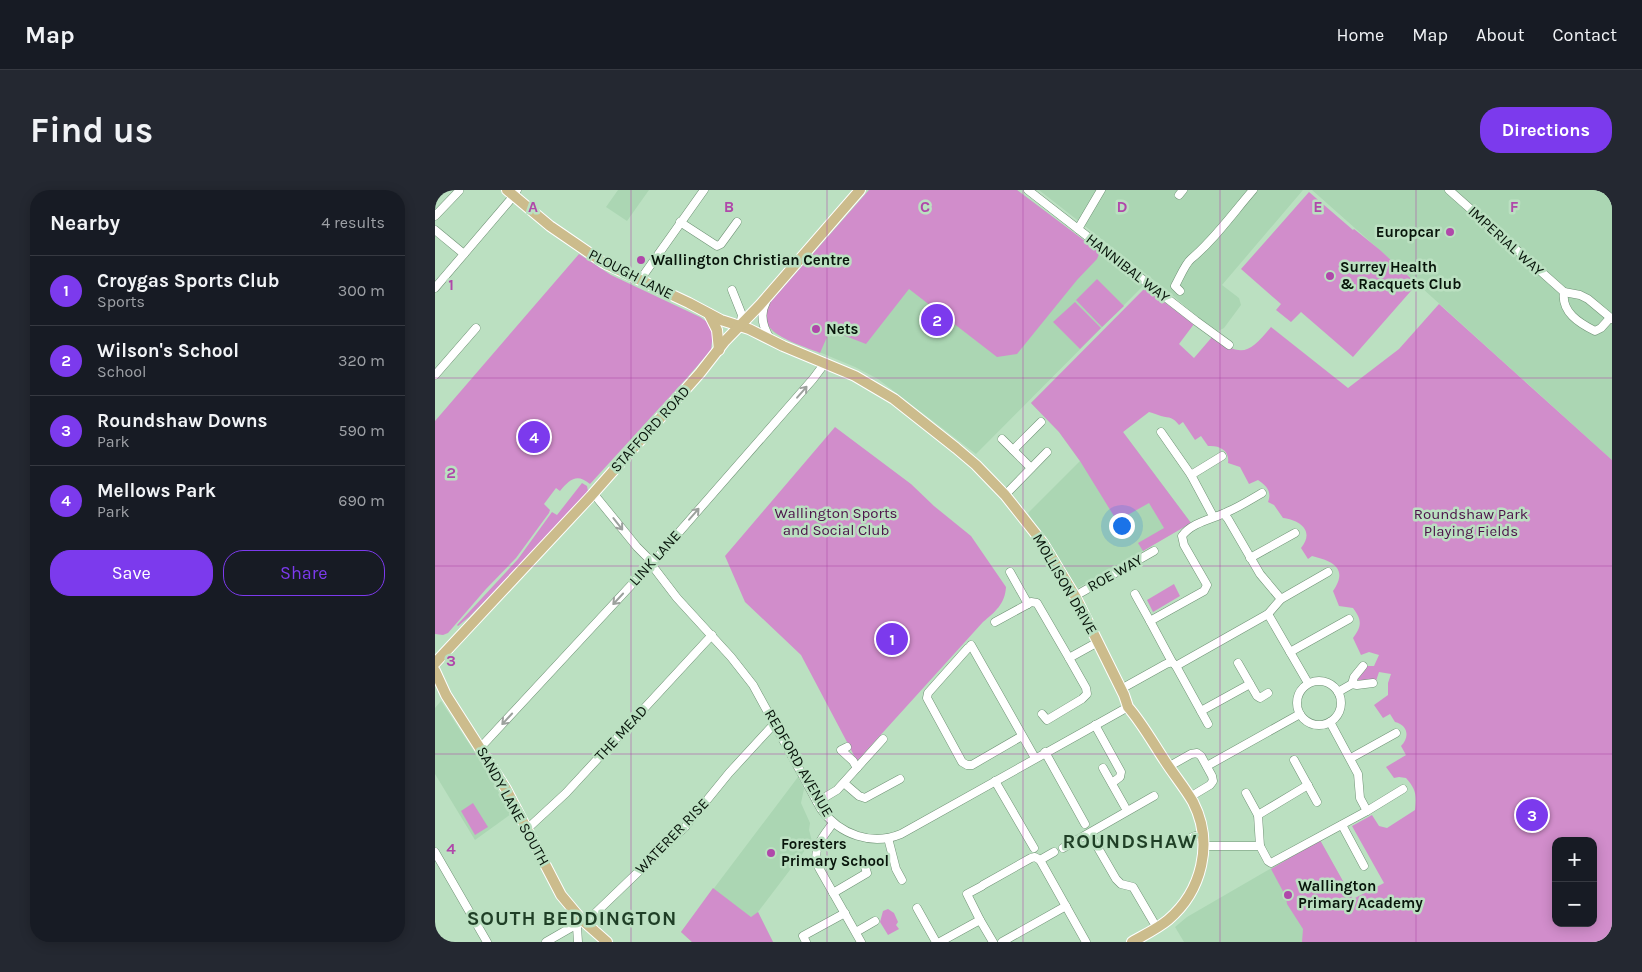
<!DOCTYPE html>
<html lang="en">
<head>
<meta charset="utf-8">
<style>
	:root { --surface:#171b24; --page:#242831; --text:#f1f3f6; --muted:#9ea1a6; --line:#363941; --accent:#7c3aed }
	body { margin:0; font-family:Karla,sans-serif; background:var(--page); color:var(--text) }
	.controls { position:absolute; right:15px; bottom:15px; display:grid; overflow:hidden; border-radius:10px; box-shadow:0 2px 12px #0003 }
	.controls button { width:45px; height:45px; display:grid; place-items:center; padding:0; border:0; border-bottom:1px solid var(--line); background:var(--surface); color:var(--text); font:25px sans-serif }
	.you { position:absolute; left:686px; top:335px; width:18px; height:18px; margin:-12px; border:4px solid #fff; border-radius:50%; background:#1a73e8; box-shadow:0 0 0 8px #1a73e833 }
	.badge { display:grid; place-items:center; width:32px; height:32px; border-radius:50%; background:var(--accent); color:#fff; font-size:16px; font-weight:700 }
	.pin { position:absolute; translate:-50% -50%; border:2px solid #fff; box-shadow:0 1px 5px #0006 }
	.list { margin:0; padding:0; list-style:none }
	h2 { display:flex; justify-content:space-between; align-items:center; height:65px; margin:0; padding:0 20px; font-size:21px }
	h2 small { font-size:16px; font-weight:400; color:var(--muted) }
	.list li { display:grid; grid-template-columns:32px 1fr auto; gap:15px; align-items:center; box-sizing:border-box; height:70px; padding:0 20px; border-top:1px solid var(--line) }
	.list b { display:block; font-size:19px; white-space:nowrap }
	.list p { margin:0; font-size:16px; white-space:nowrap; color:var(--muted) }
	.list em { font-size:16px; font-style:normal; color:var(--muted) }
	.actions { display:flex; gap:10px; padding:15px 20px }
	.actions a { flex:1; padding:11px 0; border:1px solid var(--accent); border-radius:20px; text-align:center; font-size:18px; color:var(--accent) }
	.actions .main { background:var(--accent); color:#fff }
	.map { position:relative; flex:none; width:1177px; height:752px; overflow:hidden; border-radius:20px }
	header { display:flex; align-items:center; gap:30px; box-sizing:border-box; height:70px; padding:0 25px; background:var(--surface); border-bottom:1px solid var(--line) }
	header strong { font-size:24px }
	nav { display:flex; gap:28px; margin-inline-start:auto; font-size:18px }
	.intro { display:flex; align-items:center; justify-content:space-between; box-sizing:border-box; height:120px; padding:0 30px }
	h1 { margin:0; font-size:35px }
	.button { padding:12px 22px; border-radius:20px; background:var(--accent); color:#fff; font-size:18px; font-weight:700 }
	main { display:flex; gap:30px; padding:0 30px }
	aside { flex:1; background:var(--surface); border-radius:20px; box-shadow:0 2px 12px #0003 }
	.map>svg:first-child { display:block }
	.built { fill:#abd6b3 }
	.green { fill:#d18dcb; fill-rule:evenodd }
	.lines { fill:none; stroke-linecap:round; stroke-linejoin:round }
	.minor-casing { stroke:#6f9275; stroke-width:9 }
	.major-casing { stroke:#fff; stroke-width:12 }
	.minor { stroke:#fff; stroke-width:8 }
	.major { stroke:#ccbc8c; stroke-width:10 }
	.oneway { stroke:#9ca19d }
	.grid { fill:none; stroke:#b048aa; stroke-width:1; stroke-opacity:0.55 }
	.poi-dot { fill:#b048aa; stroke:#bbe0c1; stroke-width:2 }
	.labels { text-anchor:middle; stroke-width:5; stroke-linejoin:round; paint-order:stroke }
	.poi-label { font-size:15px; font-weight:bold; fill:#08150b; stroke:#bbe0c1; text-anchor:start }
	.street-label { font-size:15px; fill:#08150b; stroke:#bbe0c1 }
	.park-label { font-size:15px; fill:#4b1148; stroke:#bbe0c1 }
	.district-label { font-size:20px; font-weight:bold; letter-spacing:1px; fill:#1f3f26; stroke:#bbe0c1 }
	.grid-label { font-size:16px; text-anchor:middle; font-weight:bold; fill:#b048aa; stroke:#bbe0c1; stroke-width:5; stroke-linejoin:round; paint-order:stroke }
</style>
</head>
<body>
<header>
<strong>Map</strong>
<nav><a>Home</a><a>Map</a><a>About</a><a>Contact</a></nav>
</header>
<div class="intro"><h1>Find us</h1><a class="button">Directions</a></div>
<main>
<aside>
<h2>Nearby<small>4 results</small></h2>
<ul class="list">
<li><span class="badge">1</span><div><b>Croygas Sports Club</b><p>Sports</p></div><em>300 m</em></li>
<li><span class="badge">2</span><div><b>Wilson's School</b><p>School</p></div><em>320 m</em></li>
<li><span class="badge">3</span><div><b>Roundshaw Downs</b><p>Park</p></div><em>590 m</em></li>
<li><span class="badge">4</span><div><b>Mellows Park</b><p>Park</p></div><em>690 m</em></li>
</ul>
<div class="actions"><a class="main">Save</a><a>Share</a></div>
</aside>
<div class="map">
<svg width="1177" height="752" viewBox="0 0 1177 752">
	<rect width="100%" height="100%" fill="#bbe0c1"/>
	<g class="built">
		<polygon points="183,0 214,0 192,31 171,17"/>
		<polygon points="434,0 582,0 708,96 541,264 443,189 420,177 341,144 335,139 333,115"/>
		<polygon points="604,0 868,0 787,95 804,108 806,115 789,138 783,141 761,126 734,102"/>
		<polygon points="877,0 1177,0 1177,270 966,79"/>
		<polygon points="641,169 693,237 688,242 756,333 641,399 593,323 645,271 624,242 596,213"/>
		<polygon points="6,511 52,581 76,624 40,650 0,584 0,518"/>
		<polygon points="363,587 369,599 366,613 375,633 374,640 377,651 323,722 338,752 257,752 246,742"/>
		<polygon points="885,650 918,710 867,752 749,752 740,737 752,727"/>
	</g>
	<g class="green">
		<path d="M434 0H582L662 60 664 64 662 69 642 90 582 164 562 167 474 99 431 154 395 140 385 163C366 155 317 143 333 115Z"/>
		<polygon points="874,2 918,40 919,39 945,60 982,94 918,167 866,122 856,132 841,120 846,114 806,79"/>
		<path d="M144 64 176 85 265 127 275 134 278 143 276 160 250 190 155 294C142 283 135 289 125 301L121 298 109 314 115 320 114 323 81 368 51 399 13 443 8 445 0 444V231Z"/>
		<polygon points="662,89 689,116 667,137 641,110"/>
		<path d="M710 98 759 134 744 154 759 168 777 147C807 167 813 165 836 137L913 198 964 159 1004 114 1177 270V752H867L868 739 852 714 851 707 836 679 885 650 918 709 949 693 917 636 937 625 944 636 952 638 980 620C982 606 981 599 971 588L964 587 959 588 951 577 971 565 966 556C975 547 973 535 960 532L955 524 948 528 939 515 953 505V493L956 484 944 482 941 491 931 493 922 490 931 476H939L944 465 934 462 926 465 918 448C927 436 927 430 918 418L904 416 898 401C914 378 897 371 877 366L873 369 866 358C880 341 865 330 848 328L839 315 833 312C837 302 832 296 823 290L814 294 805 277 793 273C795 260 784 255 773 256L766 246 760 250 748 232 744 235C738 227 735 228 726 226 722 225 719 223 714 222L688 242 756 333 708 361 703 353 729 338 714 313 682 331 645 271 624 242 596 213ZM1121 651H1158V733H1121Z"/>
		<polygon points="640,112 666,138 645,159 618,132"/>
		<path d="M400 237 476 294 499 316 536 346 571 397C570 414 560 422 548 432L422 571 366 465 310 412 290 366Z"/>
		<polygon points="147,293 152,296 153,301 88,372 34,427 23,436 22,435 83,369 117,322 122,325"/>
		<polygon points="739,394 745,406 718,422 712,410"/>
		<polygon points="38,613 53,637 40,645 26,621"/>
		<polygon points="278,698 316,727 323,722 338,752 257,752 246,742"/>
		<polygon points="453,719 459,723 463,732 461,735 464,739 453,745 445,732 448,721"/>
	</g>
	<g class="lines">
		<defs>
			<g id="minor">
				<polyline points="593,0 761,131 794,155"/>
				<polyline points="1014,0 1129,102 1145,105 1153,109 1177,129"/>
				<polyline points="744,5 748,0"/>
				<polyline points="0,26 24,1"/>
				<polyline points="245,32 282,56 286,54 302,32"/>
				<polyline points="643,39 666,0"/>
				<polyline points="0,40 29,64"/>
				<polyline points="205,90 269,0"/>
				<polyline points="0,98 76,9 82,0"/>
				<polyline points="297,100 307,125 305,135"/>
				<path d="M745 101 740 96C744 89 750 74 756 69 779 50 798 23 818 0"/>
				<path d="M1129 102C1126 122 1144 133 1160 141L1166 138 1175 128"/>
				<path d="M331 112C324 125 328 138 336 150"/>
				<polyline points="0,185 41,138"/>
				<polyline points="726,242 756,285 778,326"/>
				<polyline points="567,249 578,260 606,232"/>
				<polyline points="578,260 596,278"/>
				<polyline points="756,285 787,266"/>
				<path d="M158 303 202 357 215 370 216 374 242 408 296 467 318 495 386 619C405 645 437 656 466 644L693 517"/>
				<polyline points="570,305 612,262"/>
				<polyline points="815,368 860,343"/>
				<polyline points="575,382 593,414"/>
				<polyline points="700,404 715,431"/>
				<polyline points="640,406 719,361"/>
				<polyline points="846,409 893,382"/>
				<polyline points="833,424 873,493"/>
				<polyline points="560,432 593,414 596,412 602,413 634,468"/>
				<polyline points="536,455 600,568"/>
				<polyline points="533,458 493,503 492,508 527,572 532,575 537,575 587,546"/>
				<polyline points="855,462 914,429"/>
				<path d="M737 472 715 431 769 401 772 395 749 355 747 346C757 332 778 329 792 322 804 317 815 310 827 303"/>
				<polyline points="803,473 822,506 825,508 833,503"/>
				<polyline points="741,476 773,534"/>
				<circle cx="884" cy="513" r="22"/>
				<polyline points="917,494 922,495 938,493"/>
				<polyline points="686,499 731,474 737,472 741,476 833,424 846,409 825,384 793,329 789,324"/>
				<polyline points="903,502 917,494 919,487 928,476"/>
				<polyline points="766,521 815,494"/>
				<polyline points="607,524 612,530 647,509 652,504 651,498 634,468 663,452"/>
				<polyline points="660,535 686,582 685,587 677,593"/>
				<polyline points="412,557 406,560 418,571 422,578"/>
				<polyline points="45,558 225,364 378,189 390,173"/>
				<polyline points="610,562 650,634"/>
				<polyline points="916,568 961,543"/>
				<polyline points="859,570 882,612"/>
				<polyline points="772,576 865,524"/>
				<polyline points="733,577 756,564 762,563 766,566 777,586 778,591 775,595 755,607"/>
				<polyline points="668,578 690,617"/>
				<polyline points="560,591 599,658"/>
				<polyline points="409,593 424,606 430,608 465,589"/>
				<polyline points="811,603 823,625 825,656"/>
				<polyline points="382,612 402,600 448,549"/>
				<polyline points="932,621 968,599"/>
				<polyline points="823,625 873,595"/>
				<path d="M398 633C387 648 376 659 384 678L426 752"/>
				<polyline points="907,635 929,676"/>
				<polyline points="92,639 131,603 277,445"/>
				<polyline points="655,644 681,689 686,694 698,697 722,738"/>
				<polyline points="453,648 461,679 467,690"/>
				<polyline points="742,654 760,646 768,646"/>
				<polyline points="768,656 825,656 833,671 836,673 932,621 925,608 923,584 895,532"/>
				<polyline points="628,658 719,606"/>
				<polyline points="0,662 52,752"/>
				<polyline points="605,670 651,752"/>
				<polyline points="548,695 596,668 600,667 605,670 619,662"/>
				<polyline points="398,703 432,683 429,674"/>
				<polyline points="482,718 501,752"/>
				<polyline points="545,730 532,704 547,696"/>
				<polyline points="150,733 250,637 294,583 340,533"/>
				<polyline points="421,742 440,731"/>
				<polyline points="111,752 137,737 142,737"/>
				<polyline points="143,752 142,737 144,732"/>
				<polyline points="371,752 368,746 410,723"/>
				<polyline points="505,752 545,730 558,752"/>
				<polyline points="567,752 631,716"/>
			</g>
			<g id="major">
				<path d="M72 0 115 36 169 73 254 113 286 130 314 139 348 156 420 186 459 209 521 258 541 275 570 305 608 353 640 406 689 505 693 517C707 533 718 553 730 571 739 585 750 598 758 612 779 653 767 701 733 730 722 739 709 745 697 752"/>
				<polyline points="274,124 282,140 284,160"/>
				<polyline points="0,473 156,306 265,183 290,151 325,115 425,0"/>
				<polyline points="0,481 11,505 71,599 126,705 146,729 172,752"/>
			</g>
		</defs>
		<use href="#minor" class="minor-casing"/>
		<use href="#major" class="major-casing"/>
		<use href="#minor" class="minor"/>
		<use href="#major" class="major"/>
	</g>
	<defs><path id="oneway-shaft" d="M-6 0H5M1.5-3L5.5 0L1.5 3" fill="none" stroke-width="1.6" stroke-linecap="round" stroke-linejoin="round" transform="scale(1.25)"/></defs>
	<g class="oneway">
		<use href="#oneway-shaft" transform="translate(367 202) rotate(-49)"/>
		<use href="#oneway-shaft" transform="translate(259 324) rotate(-49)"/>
		<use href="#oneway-shaft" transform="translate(183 334) rotate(52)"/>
		<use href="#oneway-shaft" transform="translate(183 409) rotate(133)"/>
		<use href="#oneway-shaft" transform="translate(72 529) rotate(133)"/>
	</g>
	<path class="grid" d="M196 0V752M392 0V752M588 0V752M785 0V752M981 0V752M0 188H1177M0 376H1177M0 564H1177"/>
	<g class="poi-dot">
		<circle cx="1015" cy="42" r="5"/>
		<circle cx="206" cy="70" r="5"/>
		<circle cx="895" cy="86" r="5"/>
		<circle cx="381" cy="139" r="5"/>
		<circle cx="336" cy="663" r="5"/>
		<circle cx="853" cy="705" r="5"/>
	</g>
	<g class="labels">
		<g class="poi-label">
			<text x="1005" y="47" text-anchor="end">Europcar</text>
			<text x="216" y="75">Wallington Christian Centre</text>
			<text x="905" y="82">Surrey Health<tspan x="905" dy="17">&amp; Racquets Club</tspan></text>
			<text x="391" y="144">Nets</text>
			<text x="346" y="659">Foresters<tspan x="346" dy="17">Primary School</tspan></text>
			<text x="863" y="701">Wallington<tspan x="863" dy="17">Primary Academy</tspan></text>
		</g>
		<g class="street-label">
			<text transform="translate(1071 51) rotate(42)" y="5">IMPERIAL WAY</text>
			<text transform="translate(693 78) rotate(38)" y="5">HANNIBAL WAY</text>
			<text transform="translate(196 84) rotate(27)" y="5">PLOUGH LANE</text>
			<text transform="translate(215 239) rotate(-48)" y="5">STAFFORD ROAD</text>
			<text transform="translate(220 368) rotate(-48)" y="5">LINK LANE</text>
			<text transform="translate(680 383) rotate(-29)" y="5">ROE WAY</text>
			<text transform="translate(630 394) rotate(60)" y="5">MOLLISON DRIVE</text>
			<text transform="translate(186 543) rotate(-47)" y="5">THE MEAD</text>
			<text transform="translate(364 573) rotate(60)" y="5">REDFORD AVENUE</text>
			<text transform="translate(78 616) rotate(61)" y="5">SANDY LANE SOUTH</text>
			<text transform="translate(237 646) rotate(-46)" y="5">WATERER RISE</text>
		</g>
		<g class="park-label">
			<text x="401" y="328">Wallington Sports<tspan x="401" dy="17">and Social Club</tspan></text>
			<text x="1036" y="329">Roundshaw Park<tspan x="1036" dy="17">Playing Fields</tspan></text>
		</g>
		<g class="district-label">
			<text x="695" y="658">ROUNDSHAW</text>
			<text x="137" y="735">SOUTH BEDDINGTON</text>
		</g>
	</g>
	<g class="grid-label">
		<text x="98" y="22">A</text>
		<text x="294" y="22">B</text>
		<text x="490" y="22">C</text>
		<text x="687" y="22">D</text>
		<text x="883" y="22">E</text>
		<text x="1079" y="22">F</text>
		<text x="16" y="100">1</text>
		<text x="16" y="288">2</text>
		<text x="16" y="476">3</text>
		<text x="16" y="664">4</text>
	</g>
</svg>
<div class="controls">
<button>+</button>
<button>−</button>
</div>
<div class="you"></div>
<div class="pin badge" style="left:457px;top:449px">1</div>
<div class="pin badge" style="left:502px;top:130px">2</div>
<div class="pin badge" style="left:1097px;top:625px">3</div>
<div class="pin badge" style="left:99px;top:247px">4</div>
</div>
</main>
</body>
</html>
